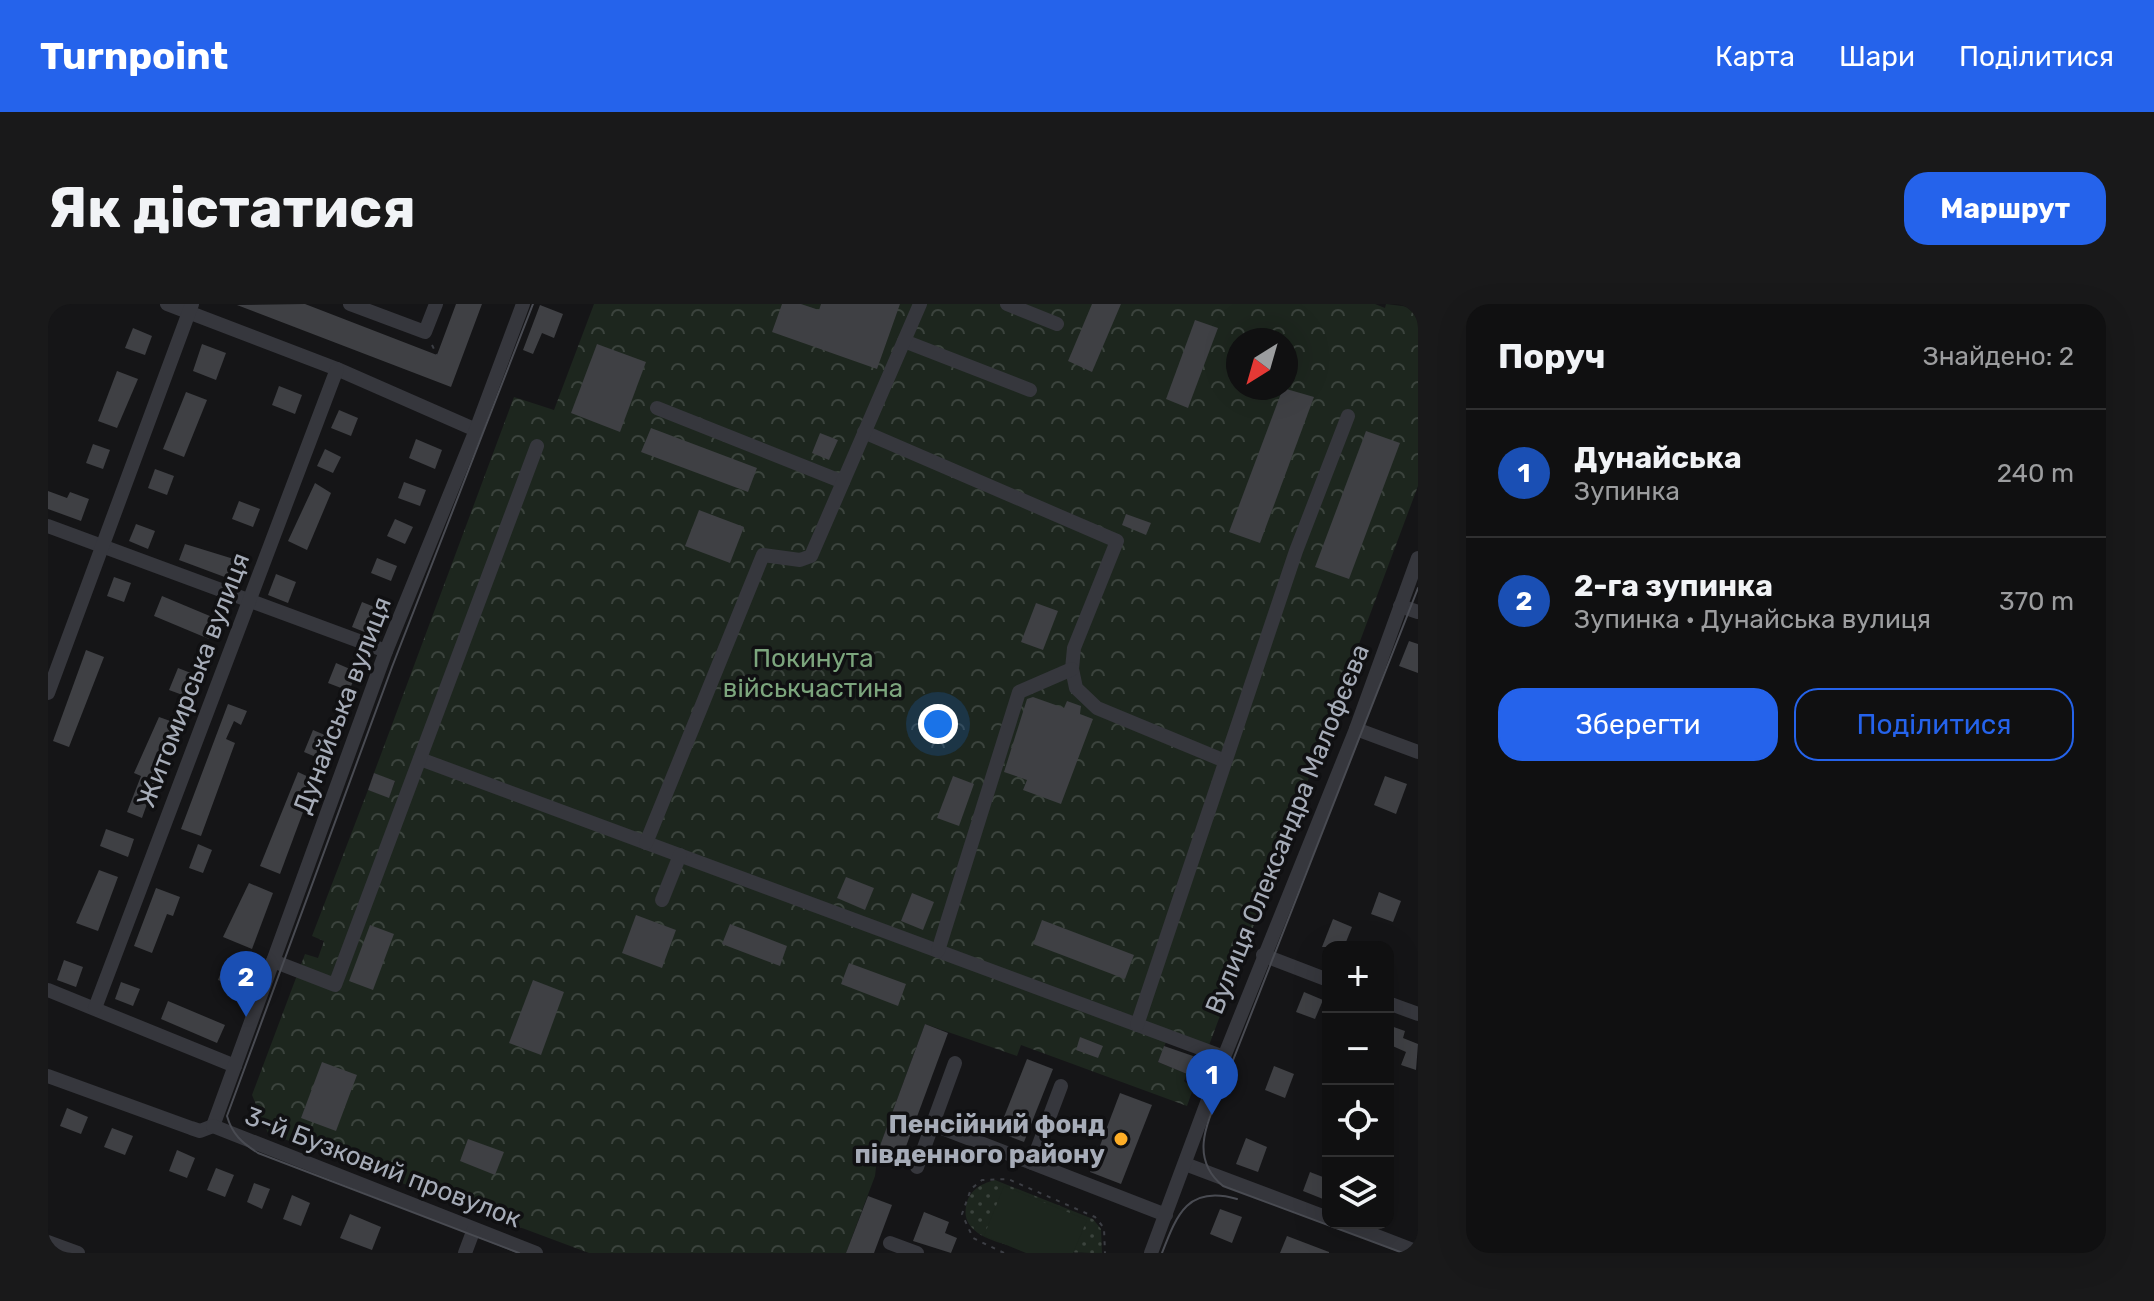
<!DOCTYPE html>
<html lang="uk">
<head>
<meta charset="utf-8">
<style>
	:root { --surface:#101011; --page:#19191a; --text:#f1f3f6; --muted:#9c9d9f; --line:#303031; --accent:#2563eb }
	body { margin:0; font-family:Rubik,sans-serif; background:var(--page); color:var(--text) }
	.controls { position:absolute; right:24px; bottom:24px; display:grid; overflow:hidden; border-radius:16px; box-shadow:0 8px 32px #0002 }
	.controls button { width:72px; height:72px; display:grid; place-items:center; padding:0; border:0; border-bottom:2px solid var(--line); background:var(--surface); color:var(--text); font:40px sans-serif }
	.compass { position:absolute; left:1178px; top:24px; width:72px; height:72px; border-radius:50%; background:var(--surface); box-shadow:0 8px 32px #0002; rotate:217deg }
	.you { position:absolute; left:890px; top:420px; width:28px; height:28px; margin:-20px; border:6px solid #fff; border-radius:50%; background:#1a73e8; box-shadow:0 0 0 12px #1a73e833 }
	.badge { display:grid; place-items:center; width:52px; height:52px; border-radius:50%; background:var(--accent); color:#fff; font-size:26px; font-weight:700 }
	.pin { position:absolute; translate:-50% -66px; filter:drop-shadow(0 2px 4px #0008) }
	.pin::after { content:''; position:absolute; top:42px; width:28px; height:24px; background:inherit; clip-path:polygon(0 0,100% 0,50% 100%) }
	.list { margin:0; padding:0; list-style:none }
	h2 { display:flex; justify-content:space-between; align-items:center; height:104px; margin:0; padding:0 32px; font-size:34px }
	h2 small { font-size:26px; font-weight:400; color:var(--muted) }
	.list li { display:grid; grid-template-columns:52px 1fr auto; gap:24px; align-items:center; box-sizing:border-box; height:128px; padding:0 32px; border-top:2px solid var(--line) }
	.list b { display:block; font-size:30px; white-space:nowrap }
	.list p { margin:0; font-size:26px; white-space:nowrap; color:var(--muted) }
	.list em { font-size:26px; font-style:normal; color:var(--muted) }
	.actions { display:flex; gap:16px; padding:24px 32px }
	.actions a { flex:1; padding:18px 0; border:2px solid var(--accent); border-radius:24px; text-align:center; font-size:28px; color:var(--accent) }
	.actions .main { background:var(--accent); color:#fff }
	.icon { flex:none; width:44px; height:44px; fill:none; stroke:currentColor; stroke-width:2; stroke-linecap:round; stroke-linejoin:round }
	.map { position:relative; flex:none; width:1370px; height:949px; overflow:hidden; border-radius:24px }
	header { display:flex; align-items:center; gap:48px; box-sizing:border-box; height:112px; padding:0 40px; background:var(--accent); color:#fff }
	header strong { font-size:38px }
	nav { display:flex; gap:44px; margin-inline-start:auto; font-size:28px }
	.intro { display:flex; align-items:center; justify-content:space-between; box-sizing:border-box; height:192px; padding:0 48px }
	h1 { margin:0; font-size:56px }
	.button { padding:20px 36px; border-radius:24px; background:var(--accent); color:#fff; font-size:28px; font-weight:700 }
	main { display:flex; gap:48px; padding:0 48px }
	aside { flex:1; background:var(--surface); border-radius:24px; box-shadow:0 8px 32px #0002 }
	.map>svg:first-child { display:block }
	.green { fill:url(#green-dots) }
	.forest { fill:url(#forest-crowns); fill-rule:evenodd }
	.pitch { fill:#1d261e }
	.building { fill:#3f4044 }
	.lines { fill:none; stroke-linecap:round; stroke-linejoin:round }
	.path { stroke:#3c3e44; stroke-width:2; stroke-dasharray:4 6; stroke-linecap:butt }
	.minor { stroke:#36373d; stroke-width:14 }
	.tram { stroke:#494b52; stroke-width:2 }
	.poi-dot { fill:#feae27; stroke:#101012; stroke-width:3 }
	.labels { text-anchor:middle; stroke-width:7; stroke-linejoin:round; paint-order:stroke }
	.park-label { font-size:26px; fill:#7ca57d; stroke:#101012 }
	.street-label { font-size:26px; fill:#a6acb8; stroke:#101012 }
	.poi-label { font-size:26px; font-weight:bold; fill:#a6acb8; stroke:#101012; text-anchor:end }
</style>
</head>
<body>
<header>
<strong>Turnpoint</strong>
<nav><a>Карта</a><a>Шари</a><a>Поділитися</a></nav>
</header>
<div class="intro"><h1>Як дістатися</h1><a class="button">Маршрут</a></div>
<main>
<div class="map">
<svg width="1370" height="949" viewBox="0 0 1370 949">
	<defs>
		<pattern id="green-dots" width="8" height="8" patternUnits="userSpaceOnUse" patternTransform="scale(2)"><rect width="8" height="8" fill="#1d261e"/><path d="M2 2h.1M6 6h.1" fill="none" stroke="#3b433d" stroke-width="1.8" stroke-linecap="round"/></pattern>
		<pattern id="forest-crowns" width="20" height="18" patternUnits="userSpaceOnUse" patternTransform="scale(2)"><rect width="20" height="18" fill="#1d261e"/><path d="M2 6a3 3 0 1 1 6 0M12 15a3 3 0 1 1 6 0" fill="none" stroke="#3b433d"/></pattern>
	</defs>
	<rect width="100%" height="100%" fill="#151517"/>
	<path class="green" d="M947 876 1045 915 1053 925 1054 949C1021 949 909 949 918 903 920 887 932 880 947 876Z"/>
	<path class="forest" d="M546 0H1327L1337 4 1338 0 1370 4V182L1157 752 1118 738 1110 758 1139 770 1136 777 1145 785 1139 802 973 741 969 752 877 720 830 847 827 872 798 949H541L220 829 204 791 257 650 270 654 276 637 264 632 320 486 341 493 347 478 326 469 466 93 506 106ZM1190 36H1238V84H1190Z"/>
	<polygon class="pitch" points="956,882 1039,916 1025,949 978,949 936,932"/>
	<g class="building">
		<polygon points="257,0 389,51 408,0 434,0 403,83 189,1"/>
		<polygon points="734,0 753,0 771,6 773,0 852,0 829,65 724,28"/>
		<polygon points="1044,0 1073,0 1044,68 1020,57"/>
		<polygon points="492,1 515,10 506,34 494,29 485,50 475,46"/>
		<polygon points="1147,16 1170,24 1140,104 1118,95"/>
		<polygon points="85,24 104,32 97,51 77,44"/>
		<polygon points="154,40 178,49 168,76 145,67"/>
		<polygon points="549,40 598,58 572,128 523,109"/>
		<polygon points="69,67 90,75 69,124 50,117"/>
		<polygon points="231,82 254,91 247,110 224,101"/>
		<polygon points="1235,84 1266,93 1212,239 1181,228"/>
		<polygon points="138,88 159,96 136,153 115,145"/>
		<polygon points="291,106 310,114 303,132 283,124"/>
		<polygon points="603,124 709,164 700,188 593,148"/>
		<polygon points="1318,127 1352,139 1301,275 1267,263"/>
		<polygon points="772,129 790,136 781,156 764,149"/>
		<polygon points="368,135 394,146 387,165 361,154"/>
		<polygon points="45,140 62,146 55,165 38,159"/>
		<polygon points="277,145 293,153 285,169 269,162"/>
		<polygon points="107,165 126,172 119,191 100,184"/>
		<polygon points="356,178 378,186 372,202 350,194"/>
		<polygon points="267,179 283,189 259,246 240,237"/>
		<polygon points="0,187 19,194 22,188 41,195 33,217 0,205"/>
		<polygon points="191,197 212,205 205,223 184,215"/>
		<polygon points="651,206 696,223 682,259 637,242"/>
		<polygon points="1078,210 1103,219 1098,231 1074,221"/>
		<polygon points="347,215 365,223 357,240 339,232"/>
		<polygon points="88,220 107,227 100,245 81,237"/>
		<polygon points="137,240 189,256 182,275 131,256"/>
		<polygon points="329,254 349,262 343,277 323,269"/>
		<polygon points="228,270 248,278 240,299 220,291"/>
		<polygon points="66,273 83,279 76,298 59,292"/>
		<polygon points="114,292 169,315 161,335 106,312"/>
		<polygon points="314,298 334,306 324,331 304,323"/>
		<polygon points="988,299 1010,307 995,346 973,338"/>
		<polygon points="1361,337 1370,340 1370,369 1351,362"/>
		<polygon points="38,346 56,353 21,443 5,437"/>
		<polygon points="288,359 309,368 301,387 280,379"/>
		<polygon points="130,364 148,371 140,393 121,386"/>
		<polygon points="985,393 1016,404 1019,397 1033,402 1032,410 1045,415 1013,500 975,486 979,476 956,468 979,395"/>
		<polygon points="180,400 199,407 193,421 186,417 178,435 187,439 153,532 133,525"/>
		<polygon points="111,413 128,419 94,514 79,508 93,472 86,469"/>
		<polygon points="265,426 284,434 275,456 256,448"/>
		<polygon points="250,468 267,476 232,570 212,562"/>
		<polygon points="326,469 347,477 341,494 320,486"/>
		<polygon points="905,472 926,480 911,522 889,514"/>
		<polygon points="1337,472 1359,480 1348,510 1326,501"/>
		<polygon points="58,525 86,535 80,553 52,542"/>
		<polygon points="150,540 164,546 155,569 141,564"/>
		<polygon points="51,566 70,573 50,627 28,619"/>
		<polygon points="798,573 826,584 817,606 789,594"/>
		<polygon points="201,579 225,589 204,645 175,633"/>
		<polygon points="108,584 132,593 125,612 119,610 104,649 86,642"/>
		<polygon points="1331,588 1353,597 1345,618 1323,610"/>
		<polygon points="864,589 886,598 875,626 853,617"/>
		<polygon points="588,611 628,626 614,664 574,649"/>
		<polygon points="1285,615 1304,623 1296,643 1274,643"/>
		<polygon points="994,616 1086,651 1077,675 985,640"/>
		<polygon points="682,620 739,642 732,662 674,640"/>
		<polygon points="322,621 346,630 325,686 301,677"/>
		<polygon points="16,656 35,663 28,683 9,676"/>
		<polygon points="177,658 196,666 189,684 170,676"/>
		<polygon points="801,659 858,680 850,702 793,680"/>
		<polygon points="485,676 516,688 493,751 461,739"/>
		<polygon points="73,678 92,685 85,702 67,695"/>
		<polygon points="1256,688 1275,696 1267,715 1248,708"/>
		<polygon points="120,697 177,721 169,739 113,715"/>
		<polygon points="877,720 900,729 853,856 830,847"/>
		<polygon points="1340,721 1357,727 1355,734 1370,740 1368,766 1353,761 1358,748 1340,740"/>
		<polygon points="1032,733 1055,742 1050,754 1028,746"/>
		<polygon points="1116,742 1145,752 1139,770 1110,758"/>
		<polygon points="979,755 1005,765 976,838 950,828"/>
		<polygon points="274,758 309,771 288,827 253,814"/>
		<polygon points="1226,762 1246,770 1237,794 1217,786"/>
		<polygon points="1072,789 1104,801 1073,880 1042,868"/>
		<polygon points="19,804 40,813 33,830 12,822"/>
		<polygon points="64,824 85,832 77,851 56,843"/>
		<polygon points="1198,834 1219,843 1210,868 1188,860"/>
		<polygon points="420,835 456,848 447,871 412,857"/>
		<polygon points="129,846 147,854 139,874 121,867"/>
		<polygon points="168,864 186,871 177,893 159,886"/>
		<polygon points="1262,868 1280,875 1280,897 1255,887"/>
		<polygon points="206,879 222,885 214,905 199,898"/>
		<polygon points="244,891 262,899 253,922 235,915"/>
		<polygon points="820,892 844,901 826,949 798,949"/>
		<polygon points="1172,905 1194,913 1184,939 1162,930"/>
		<polygon points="876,908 901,918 897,929 909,934 903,949 865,937"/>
		<polygon points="302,910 333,923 324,946 292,934"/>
		<polygon points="1239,932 1281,948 1281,949 1232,949"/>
	</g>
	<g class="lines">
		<g class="path">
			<polyline points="384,41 389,51"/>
			<polyline points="956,949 925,934 914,910 923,885 934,876 960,875 1047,913 1056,924 1057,949"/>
		</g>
		<g class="minor">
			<polyline points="119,0 289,65 428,126"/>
			<polyline points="302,0 377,28 388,0"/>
			<polyline points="959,0 1009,20"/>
			<polyline points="856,37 982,86"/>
			<polyline points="609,104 795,178"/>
			<polyline points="816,128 1069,237 1026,344 1024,365 1028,384 1049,404 1177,457"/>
			<polyline points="0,222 338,347"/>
			<polyline points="1352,302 1370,308"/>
			<polyline points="0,389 144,0"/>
			<polyline points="1308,425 1370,448"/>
			<polyline points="372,455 1176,753"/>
			<polyline points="598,539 715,251 752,256 763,252 872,0"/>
			<polyline points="614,596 632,551"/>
			<polyline points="890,647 971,388 1024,365"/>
			<polyline points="1215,651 1280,676"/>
			<polyline points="225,657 287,681 489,142"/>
			<polyline points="0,686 187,762"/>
			<polyline points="1340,699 1370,710"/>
			<polyline points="47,704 289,65"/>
			<polyline points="1089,721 1248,247 1300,112"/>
			<polyline points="0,772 143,824 152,827 165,822"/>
			<polyline points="886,821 1118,911"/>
			<polyline points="165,822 338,347 428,126 475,0"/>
			<polyline points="165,822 488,949"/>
			<polyline points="984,859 1013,782"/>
			<polyline points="1137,860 1280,914"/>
			<polyline points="869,863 907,759"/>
			<polyline points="1295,919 1370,948"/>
			<polyline points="0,938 30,949"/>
			<polyline points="842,939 869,949"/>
			<polyline points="417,949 426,925"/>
			<polyline points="1103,949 1176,753 1308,425 1370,254"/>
		</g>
		<g class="tram">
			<path d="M471 949 210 849C194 839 184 830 179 812L344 363 485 0"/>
			<path d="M1114 949C1129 910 1140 881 1189 895"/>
			<path d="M1355 949 1175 882C1136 850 1165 809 1180 769L1370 284"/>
		</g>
	</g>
	<circle class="poi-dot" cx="1073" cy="835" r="8"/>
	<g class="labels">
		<g class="park-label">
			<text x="765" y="363">Покинута<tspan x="765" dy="30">військчастина</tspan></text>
		</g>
		<g class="street-label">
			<text transform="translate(145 376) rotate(-69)" y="9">Житомирська вулиця</text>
			<text transform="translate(294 401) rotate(-69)" y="9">Дунайська вулиця</text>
			<text transform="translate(1239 525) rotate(-68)" y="9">Вулиця Олександра Малофєєва</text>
			<text transform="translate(335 863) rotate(21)" y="9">3-й Бузковий провулок</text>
		</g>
		<g class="poi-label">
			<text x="1057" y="829">Пенсійний фонд<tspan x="1057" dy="30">південного району</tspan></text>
		</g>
	</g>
</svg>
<div class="controls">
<button>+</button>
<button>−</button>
<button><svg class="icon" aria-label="locate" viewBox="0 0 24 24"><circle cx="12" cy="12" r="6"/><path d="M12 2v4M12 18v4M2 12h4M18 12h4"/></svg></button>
<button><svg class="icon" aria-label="layers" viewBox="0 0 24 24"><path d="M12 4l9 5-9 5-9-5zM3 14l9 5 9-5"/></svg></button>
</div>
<svg class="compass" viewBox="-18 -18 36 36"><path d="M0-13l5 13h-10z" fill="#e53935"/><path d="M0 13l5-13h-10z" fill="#9c9d9f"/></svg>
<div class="you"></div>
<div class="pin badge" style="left:1164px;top:811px;background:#1a4fb4">1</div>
<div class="pin badge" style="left:198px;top:713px;background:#1a4fb4">2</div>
</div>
<aside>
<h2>Поруч<small>Знайдено: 2</small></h2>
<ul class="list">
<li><span class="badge" style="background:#1a4fb4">1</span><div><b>Дунайська</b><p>Зупинка</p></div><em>240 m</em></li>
<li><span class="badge" style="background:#1a4fb4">2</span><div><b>2-га зупинка</b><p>Зупинка · Дунайська вулиця</p></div><em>370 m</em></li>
</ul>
<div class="actions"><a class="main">Зберегти</a><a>Поділитися</a></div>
</aside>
</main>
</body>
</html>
